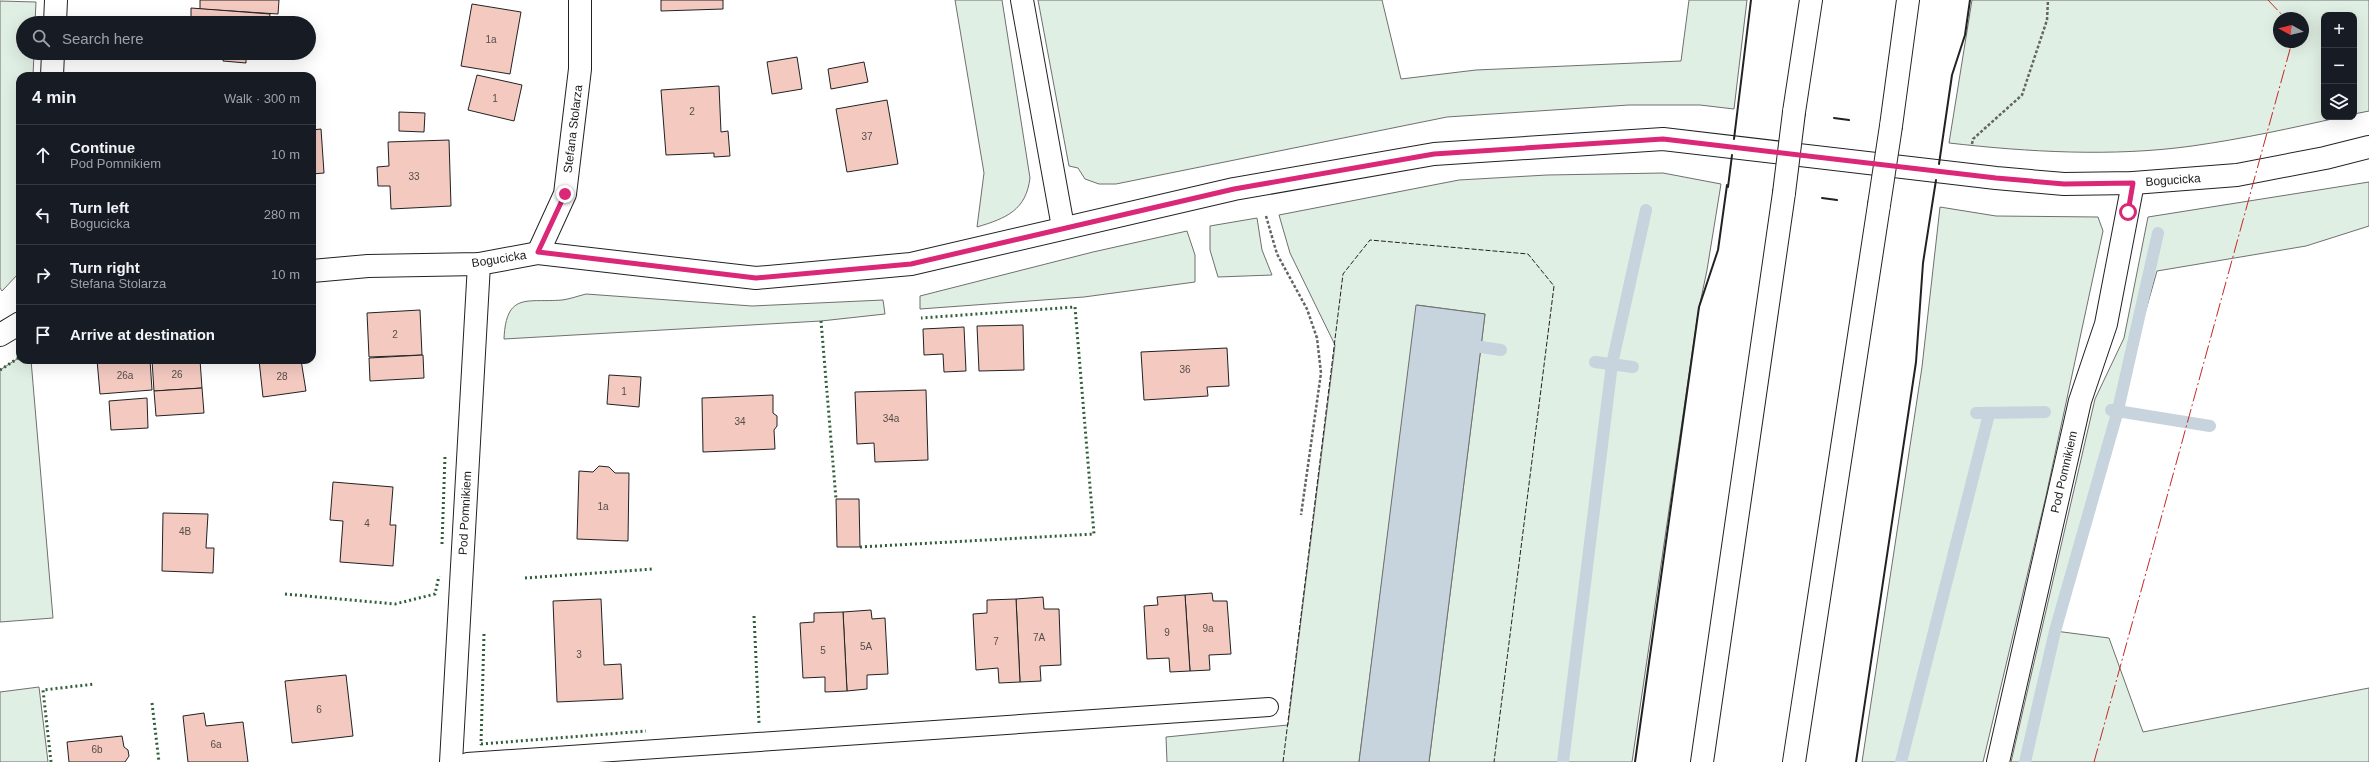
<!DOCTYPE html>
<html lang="en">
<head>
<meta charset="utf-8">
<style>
	:root { --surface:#171b24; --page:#242831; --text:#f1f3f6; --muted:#9ea1a6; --line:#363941 }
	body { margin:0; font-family:Helvetica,sans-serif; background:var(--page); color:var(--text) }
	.controls { position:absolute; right:12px; top:12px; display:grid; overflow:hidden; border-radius:8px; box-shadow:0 4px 16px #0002 }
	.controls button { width:36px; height:36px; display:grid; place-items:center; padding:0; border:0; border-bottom:1px solid var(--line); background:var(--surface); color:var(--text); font:20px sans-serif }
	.compass { position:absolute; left:2273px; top:12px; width:36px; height:36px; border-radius:50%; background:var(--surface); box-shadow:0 4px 16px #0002; rotate:278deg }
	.stop { position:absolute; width:12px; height:12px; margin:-9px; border:3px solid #db2777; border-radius:50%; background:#fff }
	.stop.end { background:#db2777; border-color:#fff; box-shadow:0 1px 4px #0008 }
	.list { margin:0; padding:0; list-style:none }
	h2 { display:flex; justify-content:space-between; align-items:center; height:52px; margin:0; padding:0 16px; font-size:17px }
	h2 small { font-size:13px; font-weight:400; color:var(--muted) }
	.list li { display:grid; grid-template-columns:26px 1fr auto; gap:12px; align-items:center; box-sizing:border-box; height:60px; padding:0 16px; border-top:1px solid var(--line) }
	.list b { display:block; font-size:15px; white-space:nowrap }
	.list p { margin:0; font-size:13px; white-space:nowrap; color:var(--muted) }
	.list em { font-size:13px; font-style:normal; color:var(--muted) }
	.icon { flex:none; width:22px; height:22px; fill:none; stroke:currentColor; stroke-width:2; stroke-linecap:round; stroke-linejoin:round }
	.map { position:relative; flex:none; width:2369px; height:762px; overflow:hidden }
	.search { position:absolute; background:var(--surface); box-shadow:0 4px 16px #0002; left:16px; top:16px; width:300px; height:44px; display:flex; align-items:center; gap:10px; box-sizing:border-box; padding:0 14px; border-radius:22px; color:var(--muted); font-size:15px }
	.panel { position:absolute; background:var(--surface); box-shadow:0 4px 16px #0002; left:16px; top:72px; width:300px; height:292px; border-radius:12px }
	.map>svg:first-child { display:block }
	.green { fill:#e0efe3; stroke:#6f6f6f; fill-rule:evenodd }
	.water { fill:#c7d3dd; stroke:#6f6f6f }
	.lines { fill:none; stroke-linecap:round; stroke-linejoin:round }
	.stream { stroke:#c7d3dd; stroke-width:12 }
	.building { fill:#f3c9c0; stroke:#222 }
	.lane-casing { stroke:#222; stroke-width:20 }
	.street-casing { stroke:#222; stroke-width:24 }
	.highway-casing { stroke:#222; stroke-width:24 }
	.path { stroke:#646464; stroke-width:2.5; stroke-dasharray:3 2; stroke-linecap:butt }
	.lane { stroke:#fff; stroke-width:18 }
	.street { stroke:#fff; stroke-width:22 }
	.highway { stroke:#fff; stroke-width:22 }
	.highway-bridge-casing { stroke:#222; stroke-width:24; stroke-linecap:butt }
	.highway-bridge { stroke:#fff; stroke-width:22 }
	.hedge { stroke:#2f5e38; stroke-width:3; stroke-dasharray:2 3; stroke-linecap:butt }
	.fence { stroke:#222; stroke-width:1; stroke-dasharray:5 2; stroke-linecap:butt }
	.wall { stroke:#222; stroke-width:2 }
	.power { stroke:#c62828; stroke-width:1; stroke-dasharray:14 3 2 3; stroke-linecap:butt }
	.route { stroke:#db2777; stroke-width:5 }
	.labels { text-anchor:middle; stroke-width:3; stroke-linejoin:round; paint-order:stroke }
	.number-label { font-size:10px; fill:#564c4a }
	.street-label { font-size:12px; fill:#222; stroke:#fff }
</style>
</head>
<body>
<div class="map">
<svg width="2369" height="762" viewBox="0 0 2369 762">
	<rect width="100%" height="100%" fill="#fff"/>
	<g class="green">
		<path d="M955 0H1002L1030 178C1026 210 1007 218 977 227L984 173Z"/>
		<polygon points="1038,0 1382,0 1401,79 1476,70 1681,61 1689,0 1747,0 1734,109 1700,105 1629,105 1447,117 1116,184 1099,184 1085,179 1078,168 1069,166"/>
		<path d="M1972 0H2369V111L2354 114V15H2324V117H2341C2292 128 2242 139 2192 146 2113 157 2028 152 1949 143ZM2279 18H2303V42H2279Z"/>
		<polygon points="0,1 36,2 35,23 23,23 23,53 34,53 33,76 20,76 20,272 2,291 0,288"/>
		<polygon points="1663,173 1721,184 1707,270 1698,313 1632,762 1429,762 1485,314 1417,305 1359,762 1167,762 1166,737 1288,725 1335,345 1290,253 1279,215 1459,180 1547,175"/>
		<polygon points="2369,182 2369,226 2306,246 2157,271 2055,631 2109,638 2143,732 2369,688 2369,762 2011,762 2095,399 2124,338 2148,217"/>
		<polygon points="1940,207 1996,216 2098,217 2103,231 2046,496 1983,762 1862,762 1922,367"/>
		<polygon points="1257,218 1262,250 1272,275 1218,277 1210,250 1210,226"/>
		<polygon points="1187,231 1195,255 1195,282 1084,297 920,309 920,296 1093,252"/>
		<path d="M586 294 752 306 883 300 885 314 821 321 504 339C506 291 528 303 562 300 570 299 578 296 586 294Z"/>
		<polygon points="20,357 20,360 31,360 53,618 0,622 0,370"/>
		<polygon points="39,687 48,762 0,762 0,692"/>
	</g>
	<polygon class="water" points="1416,305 1485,314 1481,347 1429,762 1359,762"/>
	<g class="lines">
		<g class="stream">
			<polyline points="1481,347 1501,350"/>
			<polyline points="1595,362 1633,367"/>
			<polyline points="2111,410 2210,426"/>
			<polyline points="1976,413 2045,412"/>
			<polyline points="1563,762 1612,364 1646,210"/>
			<polyline points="1901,762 1989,414"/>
			<polyline points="2025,762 2055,631 2118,410 2158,233"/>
		</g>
	</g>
	<g class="building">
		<polygon points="200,0 279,0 278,14 200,9"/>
		<polygon points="661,0 723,0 723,9 661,11"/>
		<polygon points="472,4 521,12 510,74 461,66"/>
		<polygon points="191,8 270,14 269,23 191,23"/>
		<polygon points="224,53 246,53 246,63 223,61"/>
		<polygon points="797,57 802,89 772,94 767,62"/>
		<polygon points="864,62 868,82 831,89 828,69"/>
		<polygon points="477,75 522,85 514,121 468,110"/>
		<polygon points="719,86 721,132 728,131 730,156 714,157 714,153 666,155 661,90"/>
		<polygon points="887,100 898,164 847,172 836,109"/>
		<polygon points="399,112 425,113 424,132 399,131"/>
		<polygon points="321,129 324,173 312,174 312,130"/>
		<polygon points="449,140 451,206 391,209 390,186 378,186 377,167 389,166 388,142"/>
		<polygon points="420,310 422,355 369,357 367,313"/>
		<polygon points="1023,325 1024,370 979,371 977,326"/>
		<polygon points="964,327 966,371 944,372 943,354 924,355 923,329"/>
		<polygon points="1227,348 1229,386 1207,387 1208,396 1144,400 1141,352"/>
		<polygon points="423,355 424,378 370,381 369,358"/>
		<polygon points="97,360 150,360 152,390 100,394"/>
		<polygon points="152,360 200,360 202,388 154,391"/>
		<polygon points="259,360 301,360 306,391 263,397"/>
		<polygon points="609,375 641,377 639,407 607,404"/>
		<polygon points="202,388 204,413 156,416 154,391"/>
		<polygon points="926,390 928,460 875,462 874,443 857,444 855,392"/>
		<polygon points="773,395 773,413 777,416 777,426 774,430 775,449 703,452 702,398"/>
		<polygon points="147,398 148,428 111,430 109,401"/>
		<polygon points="599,466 609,467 615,473 629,473 628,541 577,539 579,471 593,472"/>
		<polygon points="333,482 393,487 390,525 396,525 393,566 340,562 343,521 330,520"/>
		<polygon points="836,499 859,499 860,547 837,547"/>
		<polygon points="163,513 208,514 206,548 214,548 213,573 162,571"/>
		<polygon points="1212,593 1213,601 1227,601 1231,654 1209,655 1210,670 1190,671 1185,595"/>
		<polygon points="1185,595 1190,671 1170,672 1169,658 1147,659 1144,606 1158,605 1157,597"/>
		<polygon points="1043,597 1044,609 1059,609 1061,665 1040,666 1041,681 1020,682 1016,599"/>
		<polygon points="601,599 604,665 621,664 623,699 557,702 553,601"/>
		<polygon points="1016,599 1020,682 999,683 998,668 976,670 973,614 987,613 987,600"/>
		<polygon points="871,610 872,619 885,618 888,674 867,675 867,689 847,691 843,612"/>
		<polygon points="843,612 847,691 825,692 825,677 803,678 800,623 814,622 814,613"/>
		<polygon points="346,675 353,736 292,743 285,681"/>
		<polygon points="204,713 206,726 243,722 248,762 188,762 183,716"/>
		<polygon points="122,736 124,747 128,750 129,756 125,762 69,762 67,742"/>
	</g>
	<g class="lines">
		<defs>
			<polyline id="lane" points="467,762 1269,707"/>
			<g id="street">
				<polyline points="1022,0 1063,227"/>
				<polyline points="55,23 56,0"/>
				<polyline points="52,76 53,53"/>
				<polyline points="538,253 565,194 580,69 580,0"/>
				<polyline points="312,271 368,266 479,264 538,253 756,278 911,264 1234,189 1434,154 1663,139 1996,178 2064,184 2133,183 2237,175 2325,158 2369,147"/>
				<polyline points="0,335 20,323"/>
				<polyline points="451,762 479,264"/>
				<polyline points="1998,762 2080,401 2106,324 2133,183"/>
			</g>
			<g id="highway">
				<polyline points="1794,112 1811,0"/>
				<polyline points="1891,126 1908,0"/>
				<polyline points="1702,762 1784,193"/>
				<polyline points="1794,762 1879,205"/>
			</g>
		</defs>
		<use href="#lane" class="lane-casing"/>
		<use href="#street" class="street-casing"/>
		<use href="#highway" class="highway-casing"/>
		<g class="path">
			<polyline points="1972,144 1973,139 2022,95 2047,20 2048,0"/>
			<polyline points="1266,216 1277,254 1307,309 1317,338 1321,373 1301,515"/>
		</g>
		<use href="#lane" class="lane"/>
		<use href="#street" class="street"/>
		<use href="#highway" class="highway"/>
		<defs>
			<g id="highway-bridge">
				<polyline points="1784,193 1794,112"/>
				<polyline points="1879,205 1891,126"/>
			</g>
		</defs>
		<use href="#highway-bridge" class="highway-bridge-casing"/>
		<use href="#highway-bridge" class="highway-bridge"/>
		<g class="hedge">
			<polyline points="821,321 836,499"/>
			<polyline points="0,370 20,357"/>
			<polyline points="442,544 445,456"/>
			<polyline points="860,547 1094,534 1075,307 921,318"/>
			<polyline points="525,578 653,569"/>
			<polyline points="285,594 395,604 435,594 439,576"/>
			<polyline points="754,616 759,723"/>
			<polyline points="484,634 481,744 646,731"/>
			<polyline points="152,703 159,762"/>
			<polyline points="51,762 43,690 95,684"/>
		</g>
		<polyline class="fence" points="1283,762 1343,274 1370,240 1528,254 1554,286 1494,762"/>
		<g class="wall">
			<polyline points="1834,118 1849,120"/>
			<polyline points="1734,139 1751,0"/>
			<polyline points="1939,164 1952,75 1965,35 1970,0"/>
			<polyline points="1728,187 1732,155"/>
			<polyline points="1822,198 1837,200"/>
			<polyline points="1635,762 1699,307 1718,250 1727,185"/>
			<polyline points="1856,762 1916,362 1923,263 1936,180"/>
		</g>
		<g class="power">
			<polyline points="2268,0 2285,18"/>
			<polyline points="2094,762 2292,42"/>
		</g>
	</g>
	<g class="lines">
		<polyline class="route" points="565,194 538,252 756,278 911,264 1234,189 1434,154 1663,139 1996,178 2064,184 2133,183 2128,212"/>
	</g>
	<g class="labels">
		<g class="number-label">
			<text x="491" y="43">1a</text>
			<text x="495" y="102">1</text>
			<text x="692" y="115">2</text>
			<text x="867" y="140">37</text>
			<text x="414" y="180">33</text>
			<text x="395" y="338">2</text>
			<text x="1185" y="373">36</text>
			<text x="177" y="378">26</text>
			<text x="125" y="379">26a</text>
			<text x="282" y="380">28</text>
			<text x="624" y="395">1</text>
			<text x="891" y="422">34a</text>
			<text x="740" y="425">34</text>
			<text x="603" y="510">1a</text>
			<text x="367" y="527">4</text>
			<text x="185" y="535">4B</text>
			<text x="1208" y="632">9a</text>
			<text x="1167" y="636">9</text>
			<text x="1039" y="641">7A</text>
			<text x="996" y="645">7</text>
			<text x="866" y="650">5A</text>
			<text x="823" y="654">5</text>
			<text x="579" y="658">3</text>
			<text x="319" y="713">6</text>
			<text x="216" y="748">6a</text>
			<text x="97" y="753">6b</text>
		</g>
		<g class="street-label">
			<text transform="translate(573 129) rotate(-83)" y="4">Stefana Stolarza</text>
			<text transform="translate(2173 180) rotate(-4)" y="4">Bogucicka</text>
			<text transform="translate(499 259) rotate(-9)" y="4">Bogucicka</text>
			<text transform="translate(2064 472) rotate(-77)" y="4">Pod Pomnikiem</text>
			<text transform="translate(465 513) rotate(-87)" y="4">Pod Pomnikiem</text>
		</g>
	</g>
</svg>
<div class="controls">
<button>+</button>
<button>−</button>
<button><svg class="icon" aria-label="layers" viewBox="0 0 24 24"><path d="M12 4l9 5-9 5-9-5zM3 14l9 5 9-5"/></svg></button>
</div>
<svg class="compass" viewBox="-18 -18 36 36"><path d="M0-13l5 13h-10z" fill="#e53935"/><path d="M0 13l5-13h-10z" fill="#9ea1a6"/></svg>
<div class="stop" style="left:2128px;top:212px"></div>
<div class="stop end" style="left:565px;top:194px"></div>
<div class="search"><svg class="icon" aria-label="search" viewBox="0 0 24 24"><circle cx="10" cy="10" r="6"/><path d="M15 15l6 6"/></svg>Search here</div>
<section class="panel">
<h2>4 min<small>Walk · 300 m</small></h2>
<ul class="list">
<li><svg class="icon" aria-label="ahead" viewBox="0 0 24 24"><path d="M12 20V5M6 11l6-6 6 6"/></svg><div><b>Continue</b><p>Pod Pomnikiem</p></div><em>10 m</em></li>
<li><svg class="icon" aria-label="left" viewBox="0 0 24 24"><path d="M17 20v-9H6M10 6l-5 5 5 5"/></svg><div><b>Turn left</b><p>Bogucicka</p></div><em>280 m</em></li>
<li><svg class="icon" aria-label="right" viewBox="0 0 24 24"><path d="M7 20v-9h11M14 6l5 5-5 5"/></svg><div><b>Turn right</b><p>Stefana Stolarza</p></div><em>10 m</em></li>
<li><svg class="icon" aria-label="arrive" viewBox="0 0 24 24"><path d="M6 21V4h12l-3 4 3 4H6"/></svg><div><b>Arrive at destination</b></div></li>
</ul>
</section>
</div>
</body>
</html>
